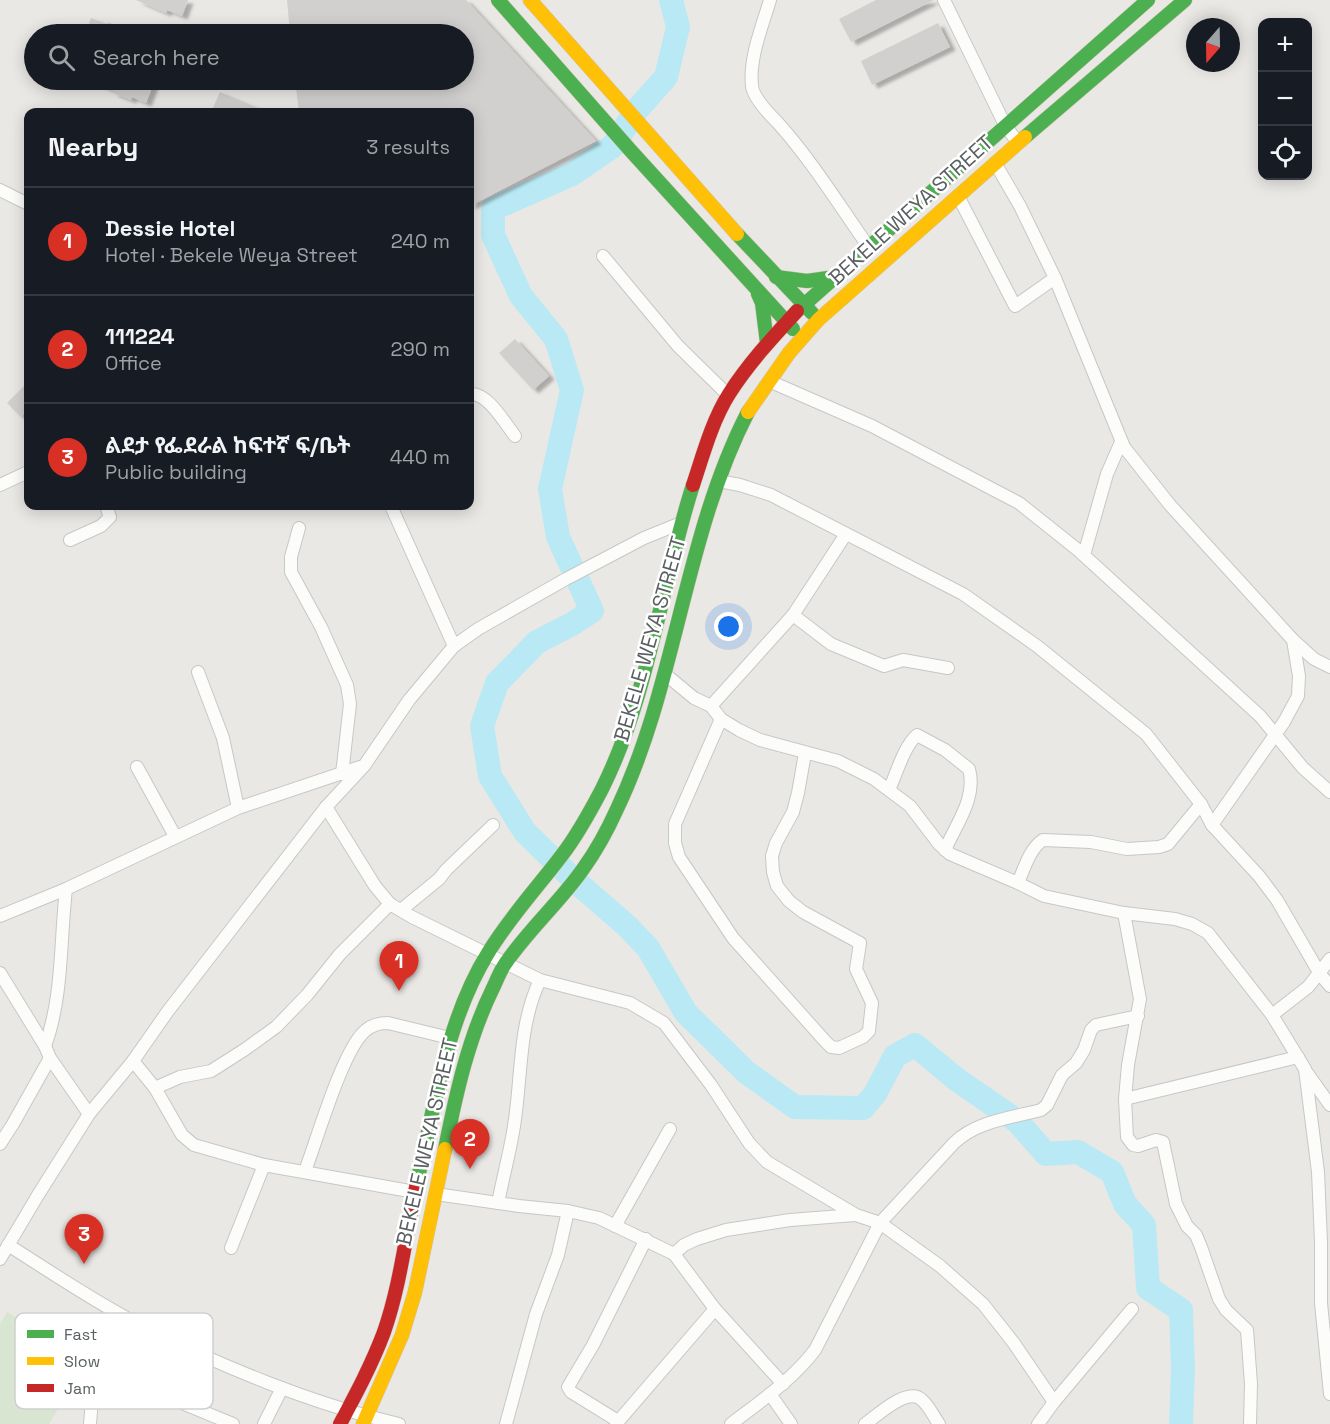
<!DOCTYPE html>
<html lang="en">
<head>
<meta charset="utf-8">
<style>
	:root { --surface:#171b24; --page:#20242c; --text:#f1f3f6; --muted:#9ea1a6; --line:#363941; --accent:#d93025 }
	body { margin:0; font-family:"Space Grotesk","Noto Sans Ethiopic",sans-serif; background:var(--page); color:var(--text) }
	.controls { position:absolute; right:18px; top:18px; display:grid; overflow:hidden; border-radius:12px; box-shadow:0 3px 15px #0003 }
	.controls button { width:54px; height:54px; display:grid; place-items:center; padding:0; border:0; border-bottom:2px solid var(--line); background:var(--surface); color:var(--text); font:30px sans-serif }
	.compass { position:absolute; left:1186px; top:18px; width:54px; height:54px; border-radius:50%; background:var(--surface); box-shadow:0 3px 15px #0003; rotate:200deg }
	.you { position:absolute; left:729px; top:627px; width:21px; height:21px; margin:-15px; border:4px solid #fff; border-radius:50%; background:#1a73e8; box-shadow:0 0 0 9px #1a73e833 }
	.badge { display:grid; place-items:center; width:39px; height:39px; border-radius:50%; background:var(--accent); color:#fff; font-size:20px; font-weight:700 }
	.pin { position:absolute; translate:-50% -50px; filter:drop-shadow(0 2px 3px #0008) }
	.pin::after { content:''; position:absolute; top:32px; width:21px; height:18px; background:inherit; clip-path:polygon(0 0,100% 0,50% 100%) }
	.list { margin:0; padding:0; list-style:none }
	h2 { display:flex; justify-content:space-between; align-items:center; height:78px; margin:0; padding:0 24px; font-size:26px }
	h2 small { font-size:20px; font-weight:400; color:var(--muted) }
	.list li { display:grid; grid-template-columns:39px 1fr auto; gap:18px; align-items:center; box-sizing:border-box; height:108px; padding:0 24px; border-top:2px solid var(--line) }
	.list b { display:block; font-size:22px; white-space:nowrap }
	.list p { margin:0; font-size:20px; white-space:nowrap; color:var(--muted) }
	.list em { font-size:20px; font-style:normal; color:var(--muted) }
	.icon { flex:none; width:33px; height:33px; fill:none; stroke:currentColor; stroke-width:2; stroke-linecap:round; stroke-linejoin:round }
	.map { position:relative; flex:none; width:1330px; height:1424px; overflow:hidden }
	.search { position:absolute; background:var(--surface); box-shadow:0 3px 15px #0003; left:24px; top:24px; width:450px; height:66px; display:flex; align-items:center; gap:15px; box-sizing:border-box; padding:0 21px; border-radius:33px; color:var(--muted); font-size:22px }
	.panel { position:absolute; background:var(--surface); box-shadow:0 3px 15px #0003; left:24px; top:108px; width:450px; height:402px; border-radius:12px }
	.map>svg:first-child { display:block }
	.green { fill:#d7e5d1 }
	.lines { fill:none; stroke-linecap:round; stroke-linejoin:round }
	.river { stroke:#b9e9f4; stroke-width:24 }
	.building { fill:#d2d0ce; filter:url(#shadow) }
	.street-casing { stroke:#c6c7c7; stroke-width:14 }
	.fast-casing { stroke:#d1c2b4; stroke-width:15 }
	.slow-casing { stroke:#d1c2b4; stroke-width:15 }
	.jam-casing { stroke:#d1c2b4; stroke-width:15 }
	.street { stroke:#fcfcfb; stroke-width:12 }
	.fast { stroke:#4caf50; stroke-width:14 }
	.slow { stroke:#ffc107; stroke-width:14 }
	.jam { stroke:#c62828; stroke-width:14 }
	.labels { text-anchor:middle; stroke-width:5; stroke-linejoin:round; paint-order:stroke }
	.street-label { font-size:21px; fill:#5a6062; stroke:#fff }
	.key { fill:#fff; stroke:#cecfd0; stroke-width:1.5 }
	.key-label { font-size:16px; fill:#5a6062 }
</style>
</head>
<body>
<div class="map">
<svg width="1330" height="1424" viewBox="0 0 1330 1424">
	<defs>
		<filter id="shadow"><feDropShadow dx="5.5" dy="3.5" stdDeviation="1.5" flood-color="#0004"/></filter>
	</defs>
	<rect width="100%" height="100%" fill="#eae8e5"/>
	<polygon class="green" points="7,1312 87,1360 49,1424 0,1424 0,1324"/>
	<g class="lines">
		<polyline class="river" points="671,0 678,27 666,77 635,112 613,146 572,174 493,209 493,235 521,296 556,339 572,390 550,489 558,537 592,611 572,624 537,642 497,683 482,726 490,776 525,832 574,880 627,926 648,948 686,1013 746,1072 795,1107 863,1108 875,1094 895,1056 915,1045 956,1079 1017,1121 1046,1154 1078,1152 1112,1172 1125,1204 1144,1225 1148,1288 1181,1310 1183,1368 1181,1424"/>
	</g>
	<g class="building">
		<polygon points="136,0 188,0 182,16 167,10 166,13"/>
		<polygon points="287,0 466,0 596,141 470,206 470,112 299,112 295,80 464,80 464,34 290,34"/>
		<polygon points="876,0 934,0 851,42 839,19"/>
		<polygon points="91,18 107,24 108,22 139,34 85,34"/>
		<polygon points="938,23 950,47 872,85 861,61"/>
		<polygon points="88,80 155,80 146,103 132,97 131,100 113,93 114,91"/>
		<polygon points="220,92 268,112 211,112"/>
		<polygon points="515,339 549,376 533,390 499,353"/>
		<polygon points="28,382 28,410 21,417 7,403"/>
	</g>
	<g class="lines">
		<defs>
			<g id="street">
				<path d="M770 0C762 27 749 58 752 86 753 97 770 115 778 123 812 161 839 205 868 246"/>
				<polyline points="944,0 1005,125 1018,143"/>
				<polyline points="995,163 1020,206 1055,278 1124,447 1170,505 1293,640 1314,659 1330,667"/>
				<polyline points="0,190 28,204"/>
				<polyline points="958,196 1015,306 1055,278"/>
				<polyline points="603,256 678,346 728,395"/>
				<polyline points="769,381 872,426 1019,503 1078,550 1260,716 1303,768 1330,792"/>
				<path d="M470 394C487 392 504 422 515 436"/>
				<polyline points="719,481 740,485 771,495 963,594 1037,646 1146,734 1201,804 1212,825 1259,876 1277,900 1320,974 1330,986"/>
				<polyline points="0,485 28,472"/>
				<polyline points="391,506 454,646"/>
				<polyline points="299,528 291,557 291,572 321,627 347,685 350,704 342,774"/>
				<polyline points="70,540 101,526 110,517 106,506"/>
				<polyline points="1084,555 1107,474 1121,442"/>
				<polyline points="793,615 846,534"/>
				<polyline points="198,672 223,738 238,808"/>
				<polyline points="665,674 694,698 711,706 721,719 739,730 760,740 838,761 874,779 910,806 939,844 950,854 1018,883 1044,896 1124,913 1175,919 1192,924 1208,933 1272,1015 1305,1069 1318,1172 1321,1242 1321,1303 1330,1394"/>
				<polyline points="711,706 793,615 831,644 884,666 903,660 948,668"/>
				<polyline points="721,719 675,824 675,843 679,857 733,938 825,1041 831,1047 839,1048 863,1037 869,1031 872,1003 856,969 860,943 803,912 789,901 777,886 773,872 772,856 776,843 793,812 798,793 805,753"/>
				<polyline points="137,767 175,836"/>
				<path d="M889 790C896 775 904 746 917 735L945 750 969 769C977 798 956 824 945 850"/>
				<polyline points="326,807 375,886 390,904 412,917 540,980 630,1003 664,1023 711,1085 749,1143 767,1162 856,1215 880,1223 940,1266 983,1304 1013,1342 1054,1402"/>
				<polyline points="1212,825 1284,722 1298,696 1299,676 1293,640"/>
				<path d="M1018 883C1024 869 1030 848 1043 840L1091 842 1127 849 1159 847 1168 844 1201 804"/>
				<polyline points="401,910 439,879 446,870 493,825"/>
				<polyline points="1124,913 1140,999 1128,1065 1125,1099 1298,1057"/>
				<polyline points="0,916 66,889 238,808 360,767"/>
				<polyline points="0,973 45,1046 50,1058 89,1114"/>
				<polyline points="1272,1015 1308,987 1330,959"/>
				<path d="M45 1046C63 997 60 941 66 889"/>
				<polyline points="133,1061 155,1088 182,1135 194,1145 264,1165 415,1192"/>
				<polyline points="1305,1070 1330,1105"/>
				<polyline points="155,1088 180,1077 211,1071 244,1050 276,1027 307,995 340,954 390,904"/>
				<polyline points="1125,1099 1127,1137 1133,1145 1138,1146 1156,1140 1163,1142 1176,1204 1187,1226 1196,1235 1201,1247 1219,1299 1226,1310 1247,1330 1251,1384 1250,1424"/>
				<polyline points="0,1144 13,1124 50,1058"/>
				<path d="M305 1171C317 1140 343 1048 366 1030 372 1025 380 1023 388 1023L450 1038"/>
				<polyline points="436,1194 519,1206 568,1211 599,1218 674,1254 715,1309 783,1384"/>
				<path d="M498 1203C503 1177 510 1152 514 1126 522 1077 518 1026 540 980"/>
				<polyline points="615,1226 670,1129"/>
				<path d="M8 1245C51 1272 93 1301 138 1324 217 1365 312 1404 399 1424"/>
				<polyline points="231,1248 264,1165"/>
				<polyline points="674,1254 684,1245 697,1239 726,1230 790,1220 855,1215"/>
				<polyline points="0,1259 38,1195 89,1114 133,1061 168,1011 326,807 364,766 409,700 454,646 478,629 566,579 644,538 681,523"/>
				<polyline points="119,1353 150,1384 165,1396 233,1424"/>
				<polyline points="770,1394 791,1424"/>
				<polyline points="618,1421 571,1392 568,1387 593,1345 646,1239"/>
				<polyline points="90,1424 92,1399 96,1386 136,1323"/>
				<polyline points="264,1424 282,1388"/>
				<polyline points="506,1424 536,1314 558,1255 568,1211"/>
				<polyline points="616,1424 715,1309"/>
				<path d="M731 1424C761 1401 792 1380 815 1350L880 1223 954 1143C977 1121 1011 1118 1041 1110L1047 1105 1062 1075 1076 1063 1084 1050 1091 1030 1096 1025 1138 1016"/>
				<path d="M865 1424C878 1415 908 1386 922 1400 929 1406 934 1417 939 1424"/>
				<polyline points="1038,1424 1054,1402 1132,1309"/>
			</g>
			<g id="fast">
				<polyline points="498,0 631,151 793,329"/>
				<polyline points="1025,137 1185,0"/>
				<polyline points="737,234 812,313"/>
				<polyline points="776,277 807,281 835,277"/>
				<polyline points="758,294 762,303 767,343"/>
				<polyline points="797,311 1148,0"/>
				<path d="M445 1149C456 1094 468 1039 493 988 497 980 500 971 505 964 528 930 560 902 583 869 596 851 608 829 617 809 677 683 684 536 748 412"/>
				<path d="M417 1182C435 1105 446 1021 488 953 509 918 537 888 562 855 576 837 591 810 602 789 649 695 661 584 693 485"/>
			</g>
			<g id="slow">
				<polyline points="530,0 737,234"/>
				<polyline points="748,412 789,353 818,320 1025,137"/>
				<polyline points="363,1424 402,1335 415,1292 445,1149"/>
			</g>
			<g id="jam">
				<path d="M693 485C703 455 712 421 729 394 748 364 773 337 797 311"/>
				<path d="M340 1424C356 1394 372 1364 384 1332 401 1283 406 1232 417 1182"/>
			</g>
		</defs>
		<use href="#street" class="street-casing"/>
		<use href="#fast" class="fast-casing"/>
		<use href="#slow" class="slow-casing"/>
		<use href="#jam" class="jam-casing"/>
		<use href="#street" class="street"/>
		<use href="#fast" class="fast"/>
		<use href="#slow" class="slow"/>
		<use href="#jam" class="jam"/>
	</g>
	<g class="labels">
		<g class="street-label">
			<text transform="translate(911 210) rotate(-42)" y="7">BEKELE WEYA STREET</text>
			<text transform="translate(650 639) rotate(-74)" y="7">BEKELE WEYA STREET</text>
			<text transform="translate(427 1142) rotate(-77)" y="7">BEKELE WEYA STREET</text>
		</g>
	</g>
	<rect x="15" y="1313" width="198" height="96" rx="9" class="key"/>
	<rect x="27" y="1330" width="27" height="8" fill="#4caf50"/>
	<rect x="27" y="1357" width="27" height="8" fill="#ffc107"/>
	<rect x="27" y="1384" width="27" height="8" fill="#c62828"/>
	<g class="key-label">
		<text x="64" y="1340">Fast</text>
		<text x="64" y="1367">Slow</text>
		<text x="64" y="1394">Jam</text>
	</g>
</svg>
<div class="controls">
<button>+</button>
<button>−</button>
<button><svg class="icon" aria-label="locate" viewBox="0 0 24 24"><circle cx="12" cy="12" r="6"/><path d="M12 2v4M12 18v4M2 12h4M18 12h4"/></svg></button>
</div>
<svg class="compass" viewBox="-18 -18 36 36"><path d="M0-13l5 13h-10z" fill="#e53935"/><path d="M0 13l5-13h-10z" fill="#9ea1a6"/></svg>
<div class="you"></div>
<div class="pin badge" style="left:399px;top:991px">1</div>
<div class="pin badge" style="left:470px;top:1169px">2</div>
<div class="pin badge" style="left:84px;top:1264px">3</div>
<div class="search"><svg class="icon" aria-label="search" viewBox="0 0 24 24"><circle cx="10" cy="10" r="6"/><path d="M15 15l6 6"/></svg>Search here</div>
<section class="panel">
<h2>Nearby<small>3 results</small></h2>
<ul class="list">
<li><span class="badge">1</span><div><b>Dessie Hotel</b><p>Hotel · Bekele Weya Street</p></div><em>240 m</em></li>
<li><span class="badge">2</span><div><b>111224</b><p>Office</p></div><em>290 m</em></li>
<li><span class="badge">3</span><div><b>ልደታ የፌደራል ከፍተኛ ፍ/ቤት</b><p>Public building</p></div><em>440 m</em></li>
</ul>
</section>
</div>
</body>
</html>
